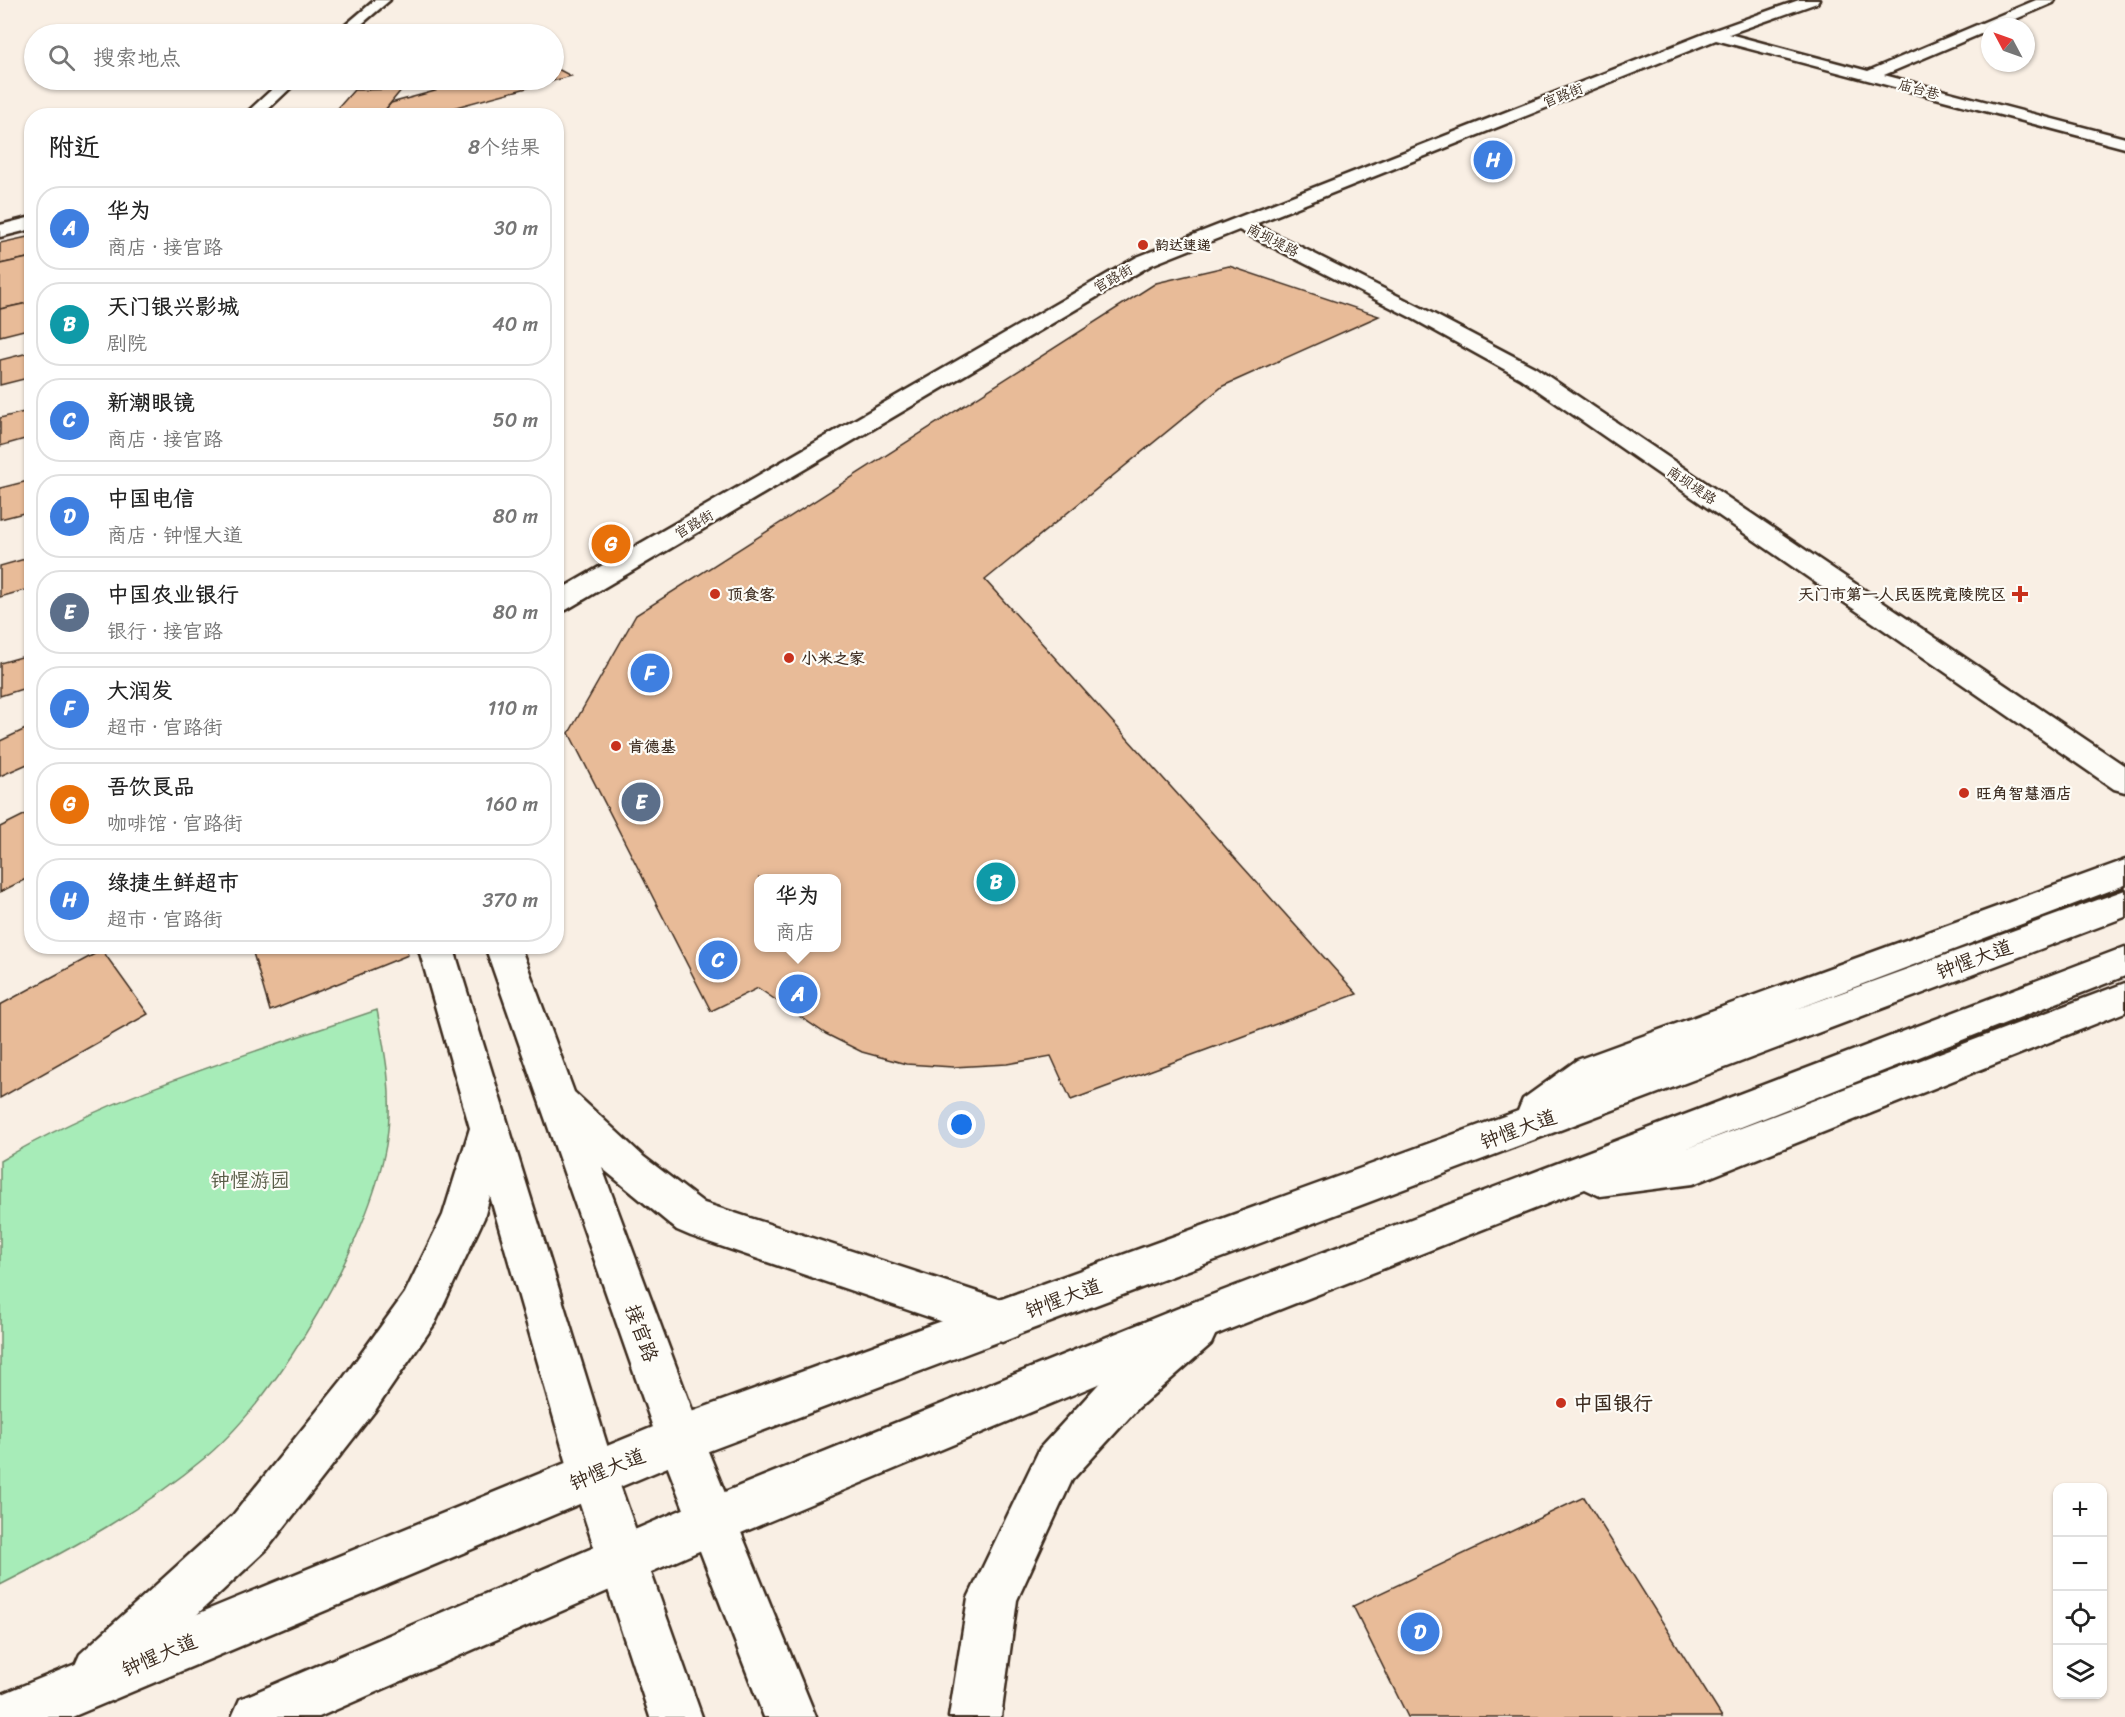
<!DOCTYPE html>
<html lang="zh">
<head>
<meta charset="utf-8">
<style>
	:root { --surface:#fff; --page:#f2f2f2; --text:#222; --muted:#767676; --line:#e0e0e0; --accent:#ea580c }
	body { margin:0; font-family:Sriracha,"LXGW WenKai TC",sans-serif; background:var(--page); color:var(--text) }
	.controls { position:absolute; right:18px; bottom:18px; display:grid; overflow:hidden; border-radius:12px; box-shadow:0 2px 4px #0004 }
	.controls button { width:54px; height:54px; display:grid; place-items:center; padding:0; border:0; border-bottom:2px solid var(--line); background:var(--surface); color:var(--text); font:30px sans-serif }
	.compass { position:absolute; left:1981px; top:18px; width:54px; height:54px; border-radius:50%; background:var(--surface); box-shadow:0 2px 4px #0004; rotate:311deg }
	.you { position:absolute; left:962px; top:1125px; width:21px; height:21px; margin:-15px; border:4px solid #fff; border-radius:50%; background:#1a73e8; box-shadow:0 0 0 9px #1a73e833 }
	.badge { display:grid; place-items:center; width:39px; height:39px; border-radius:50%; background:var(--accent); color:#fff; font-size:20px; font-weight:700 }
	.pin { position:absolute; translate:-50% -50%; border:3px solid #fff; box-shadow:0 2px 6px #0006 }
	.popup { position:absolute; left:754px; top:874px; width:87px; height:78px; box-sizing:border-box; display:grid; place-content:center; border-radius:12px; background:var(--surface); filter:drop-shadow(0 2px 4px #0005); font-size:20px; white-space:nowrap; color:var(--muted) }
	.popup b { font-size:22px; color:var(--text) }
	.popup::after { content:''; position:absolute; left:50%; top:100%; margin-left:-12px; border:12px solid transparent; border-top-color:var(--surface) }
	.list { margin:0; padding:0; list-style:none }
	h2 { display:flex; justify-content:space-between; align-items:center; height:78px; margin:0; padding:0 24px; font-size:26px }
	h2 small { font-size:20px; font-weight:400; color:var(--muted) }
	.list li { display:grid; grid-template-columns:39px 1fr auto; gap:18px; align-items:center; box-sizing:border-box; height:84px; margin:0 12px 12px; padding:0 12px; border:2px solid var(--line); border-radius:24px }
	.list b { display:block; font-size:22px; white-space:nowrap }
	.list p { margin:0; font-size:20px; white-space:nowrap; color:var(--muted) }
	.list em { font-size:20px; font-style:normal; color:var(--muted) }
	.icon { flex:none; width:33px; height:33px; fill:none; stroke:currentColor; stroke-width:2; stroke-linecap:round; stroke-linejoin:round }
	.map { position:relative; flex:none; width:2125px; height:1717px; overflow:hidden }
	.search { position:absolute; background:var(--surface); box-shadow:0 2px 4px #0004; left:24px; top:24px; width:540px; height:66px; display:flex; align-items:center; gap:15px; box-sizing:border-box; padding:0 21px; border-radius:33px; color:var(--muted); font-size:22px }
	.panel { position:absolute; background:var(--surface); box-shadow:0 2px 4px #0004; left:24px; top:108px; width:540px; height:846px; border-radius:24px }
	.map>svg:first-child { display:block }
	.green { fill:#a7ecb8; stroke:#718b6b; stroke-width:1.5 }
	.building { fill:#e8bb98; stroke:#3b2a1e; stroke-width:1.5; fill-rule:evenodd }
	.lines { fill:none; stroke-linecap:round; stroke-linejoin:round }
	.minor-casing { stroke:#3b2a1e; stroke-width:5 }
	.major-casing { stroke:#3b2a1e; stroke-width:5 }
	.highway-casing { stroke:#3b2a1e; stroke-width:5 }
	.minor { fill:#fdfcf7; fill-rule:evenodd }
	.major { fill:#fdfcf7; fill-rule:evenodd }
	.highway { fill:#fdfcf7; fill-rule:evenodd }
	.poi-dot { fill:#c8321e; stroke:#fdfcf7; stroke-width:2 }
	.labels { text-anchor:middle; stroke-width:4.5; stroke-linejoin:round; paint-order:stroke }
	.far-street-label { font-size:14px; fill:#3b2a1e; stroke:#fdfcf7 }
	.far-poi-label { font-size:14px; font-weight:bold; fill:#3b2a1e; stroke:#fdfcf7; text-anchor:start }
	.poi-label { font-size:16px; font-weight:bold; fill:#3b2a1e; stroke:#fdfcf7; text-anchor:start }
	.near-street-label { font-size:20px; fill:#3b2a1e; stroke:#fdfcf7 }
	.near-park-label { font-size:20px; fill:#565a44; stroke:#fdfcf7 }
	.near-poi-label { font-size:20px; font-weight:bold; fill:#3b2a1e; stroke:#fdfcf7; text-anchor:start }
</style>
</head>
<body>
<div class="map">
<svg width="2125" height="1717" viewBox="0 0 2125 1717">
	<rect width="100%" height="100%" fill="#f9efe4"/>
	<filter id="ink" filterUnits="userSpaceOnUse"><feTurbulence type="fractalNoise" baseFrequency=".0167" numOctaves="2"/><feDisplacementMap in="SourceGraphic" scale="12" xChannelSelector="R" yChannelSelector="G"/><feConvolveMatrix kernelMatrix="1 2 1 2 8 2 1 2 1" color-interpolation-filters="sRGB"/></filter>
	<g filter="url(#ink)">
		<path class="green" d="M377 1010C386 1057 394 1097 386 1145 369 1241 281 1393 207 1456 144 1509 73 1548 0 1585V1161C117 1092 249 1054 377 1010Z"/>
		<g class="building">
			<polygon points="554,67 571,76 423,116 380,116 391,103 435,91 413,80 554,80"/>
			<polygon points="402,89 380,116 331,116 354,90"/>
			<polygon points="32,236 32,257 0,264 0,243"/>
			<polygon points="32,257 32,302 0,309 0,264"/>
			<path d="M1229 266 1379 316 1223 386 985 580 1357 994 1071 1100 1051 1056 1007 1064 953 1067 906 1064 862 1052 826 1034 758 988 711 1011 569 733 636 615 1156 283ZM759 878H837V948H759Z"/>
			<polygon points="32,302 32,328 0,336 0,309"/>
			<polygon points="32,352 32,377 0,385 0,360"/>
			<polygon points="32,410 32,437 0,446 0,418"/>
			<polygon points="32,480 32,511 0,519 0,488"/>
			<polygon points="32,557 32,588 0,597 0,566"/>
			<polygon points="32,654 32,686 0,696 0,663"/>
			<polygon points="32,726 32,762 0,776 0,741"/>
			<polygon points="32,811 32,876 0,892 0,827"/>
			<polygon points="251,946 405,946 408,955 270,1011"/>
			<polygon points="102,950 148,1014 0,1098 0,1005"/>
			<polygon points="1584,1497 1722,1717 1408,1717 1353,1606"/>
		</g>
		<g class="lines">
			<defs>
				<g id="minor">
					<polygon points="1799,0 1819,0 1817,3 1729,34 1868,71 2036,0 2055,0 2053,3 1997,27 1990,27 1990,30 1884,75 2125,138 2125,148 1716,40 1255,224 1424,309 1536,368 2125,766 2125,792 2114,789 1520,378 1410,317 1239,230 1151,265 566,610 556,612 556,592 1137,257 1709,32"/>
					<polygon points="32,217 32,229 0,237 0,225"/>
				</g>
				<g id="major">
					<polygon points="375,0 390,0 350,34 335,34"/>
					<polygon points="282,80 299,80 261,116 243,116"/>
					<polygon points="418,946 453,946 616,1474 702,1717 650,1717 570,1474 490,1196 484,1218 435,1323 374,1412 267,1549 116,1690 98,1698 80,1690 72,1672 80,1654 233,1515 342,1380 405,1293 443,1215 470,1128"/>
					<polygon points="485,946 520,946 574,1092 644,1157 704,1203 1002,1300 1017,1306 1024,1321 1017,1336 1002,1342 691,1236 677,1230 602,1168 703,1439 816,1717 764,1717 657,1439"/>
					<polygon points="1196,1308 1211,1314 1218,1329 1211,1344 1138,1408 1072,1480 1017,1600 1001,1717 949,1717 968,1598 1040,1448 1106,1376 1181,1314"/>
				</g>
				<g id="highway">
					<polygon points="2125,860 2125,885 1794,1010 2125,890 2125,917 682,1461 72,1717 0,1717 0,1695 680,1416 1518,1111 1523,1099 1577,1060"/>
					<polygon points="2125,947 2125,976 1685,1149 2125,983 2125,1012 1693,1184 1600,1196 1585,1189 1225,1331 729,1538 319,1717 232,1717 240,1699 695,1504 1196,1301"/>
				</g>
			</defs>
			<use href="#minor" class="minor-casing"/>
			<use href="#major" class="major-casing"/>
			<use href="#highway" class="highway-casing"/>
			<use href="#minor" class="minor"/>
			<use href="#major" class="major"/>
			<use href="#highway" class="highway"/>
		</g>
	</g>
	<g class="poi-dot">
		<circle cx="1143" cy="245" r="6"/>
		<circle cx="715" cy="594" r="6"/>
		<path d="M2017 585h6v6h6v6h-6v6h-6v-6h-6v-6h6z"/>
		<circle cx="789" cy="658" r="6"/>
		<circle cx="616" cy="746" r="6"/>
		<circle cx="1964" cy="793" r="6"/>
		<circle cx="1561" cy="1403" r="6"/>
	</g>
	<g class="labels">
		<g class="far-street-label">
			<text transform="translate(1919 89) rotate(15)" y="5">庙台巷</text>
			<text transform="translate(1563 95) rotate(-22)" y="5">官路街</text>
			<text transform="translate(1273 240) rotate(27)" y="5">南坝堤路</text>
			<text transform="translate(1113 278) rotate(-29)" y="5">官路街</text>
			<text transform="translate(1692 485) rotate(34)" y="5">南坝堤路</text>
			<text transform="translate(694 524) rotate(-30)" y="5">官路街</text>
		</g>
		<g class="far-poi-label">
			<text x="1155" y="250">韵达速递</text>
		</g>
		<g class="poi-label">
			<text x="727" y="600">顶食客</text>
			<text x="2006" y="600" text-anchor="end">天门市第一人民医院竟陵院区</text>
			<text x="801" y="664">小米之家</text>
			<text x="628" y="752">肯德基</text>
			<text x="1976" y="799">旺角智慧酒店</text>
		</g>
		<g class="near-street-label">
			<text transform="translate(1974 959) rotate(-20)" y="7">钟惺大道</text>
			<text transform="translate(1518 1129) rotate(-20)" y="7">钟惺大道</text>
			<text transform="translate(1063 1298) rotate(-20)" y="7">钟惺大道</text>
			<text transform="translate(642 1333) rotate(70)" y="7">接官路</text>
			<text transform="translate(607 1469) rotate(-22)" y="7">钟惺大道</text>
			<text transform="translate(159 1655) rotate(-23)" y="7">钟惺大道</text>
		</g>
		<g class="near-park-label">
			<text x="250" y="1187">钟惺游园</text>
		</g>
		<g class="near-poi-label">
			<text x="1573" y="1410">中国银行</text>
		</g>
	</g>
</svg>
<div class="controls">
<button>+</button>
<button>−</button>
<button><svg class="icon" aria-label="locate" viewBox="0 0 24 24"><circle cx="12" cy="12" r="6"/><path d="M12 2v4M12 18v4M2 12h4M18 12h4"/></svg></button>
<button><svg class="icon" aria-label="layers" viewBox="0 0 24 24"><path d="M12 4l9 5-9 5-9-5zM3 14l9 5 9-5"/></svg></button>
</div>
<svg class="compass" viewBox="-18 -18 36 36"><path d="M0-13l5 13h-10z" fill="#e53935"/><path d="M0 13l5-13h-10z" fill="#767676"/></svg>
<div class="you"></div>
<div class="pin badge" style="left:798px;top:994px;background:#3f7fe0">A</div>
<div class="popup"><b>华为</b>商店</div>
<div class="pin badge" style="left:996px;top:882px;background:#0f9aa8">B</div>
<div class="pin badge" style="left:718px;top:960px;background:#3f7fe0">C</div>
<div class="pin badge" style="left:1420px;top:1632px;background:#3f7fe0">D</div>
<div class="pin badge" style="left:641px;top:802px;background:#5c6f8a">E</div>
<div class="pin badge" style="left:650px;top:673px;background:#3f7fe0">F</div>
<div class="pin badge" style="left:611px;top:544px;background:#e8710a">G</div>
<div class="pin badge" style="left:1493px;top:160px;background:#3f7fe0">H</div>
<div class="search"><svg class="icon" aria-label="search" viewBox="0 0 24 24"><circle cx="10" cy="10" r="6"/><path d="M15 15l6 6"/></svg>搜索地点</div>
<section class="panel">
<h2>附近<small>8个结果</small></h2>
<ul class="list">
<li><span class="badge" style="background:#3f7fe0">A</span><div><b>华为</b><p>商店 · 接官路</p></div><em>30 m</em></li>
<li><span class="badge" style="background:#0f9aa8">B</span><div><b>天门银兴影城</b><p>剧院</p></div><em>40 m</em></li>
<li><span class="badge" style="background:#3f7fe0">C</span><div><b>新潮眼镜</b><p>商店 · 接官路</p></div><em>50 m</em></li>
<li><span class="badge" style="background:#3f7fe0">D</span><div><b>中国电信</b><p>商店 · 钟惺大道</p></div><em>80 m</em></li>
<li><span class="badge" style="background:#5c6f8a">E</span><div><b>中国农业银行</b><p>银行 · 接官路</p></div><em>80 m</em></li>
<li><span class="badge" style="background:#3f7fe0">F</span><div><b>大润发</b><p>超市 · 官路街</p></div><em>110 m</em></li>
<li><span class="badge" style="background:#e8710a">G</span><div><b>吾饮良品</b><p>咖啡馆 · 官路街</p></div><em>160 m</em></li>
<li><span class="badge" style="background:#3f7fe0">H</span><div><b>绿捷生鲜超市</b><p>超市 · 官路街</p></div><em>370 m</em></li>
</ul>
</section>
</div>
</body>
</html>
